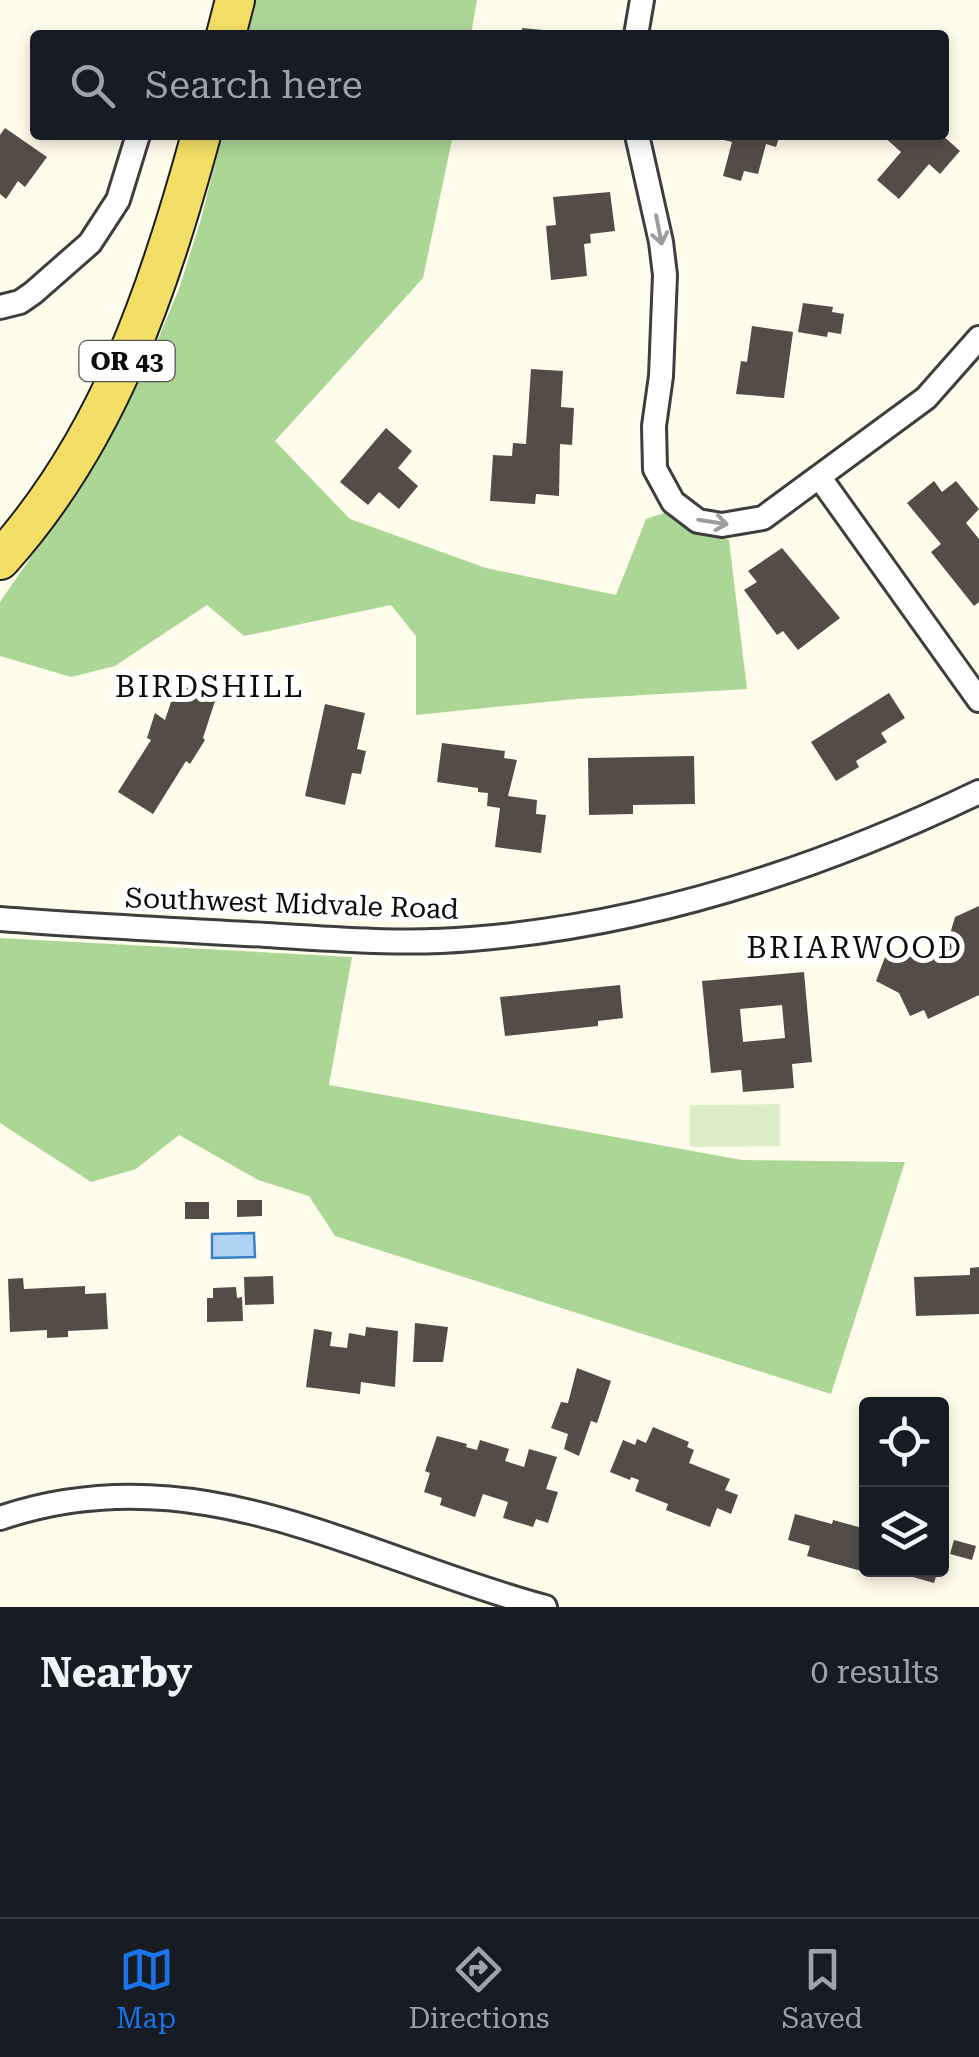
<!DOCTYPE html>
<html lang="en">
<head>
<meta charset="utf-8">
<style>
	:root { --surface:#171b24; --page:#242831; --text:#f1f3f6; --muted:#9ea1a6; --line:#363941; --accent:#1a73e8 }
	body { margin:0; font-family:"Roboto Serif",serif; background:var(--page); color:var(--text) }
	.controls { position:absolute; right:30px; bottom:30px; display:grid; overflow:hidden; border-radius:10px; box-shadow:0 5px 15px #0003 }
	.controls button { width:90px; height:90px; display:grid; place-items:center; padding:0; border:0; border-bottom:2px solid var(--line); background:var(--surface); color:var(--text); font:50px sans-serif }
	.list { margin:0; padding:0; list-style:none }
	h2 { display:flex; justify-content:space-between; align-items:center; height:130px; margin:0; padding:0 40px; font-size:42px }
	h2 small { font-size:32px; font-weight:400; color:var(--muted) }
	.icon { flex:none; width:55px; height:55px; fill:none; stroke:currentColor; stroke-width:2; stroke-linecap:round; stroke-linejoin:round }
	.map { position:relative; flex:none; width:979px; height:1607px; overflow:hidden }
	.search { position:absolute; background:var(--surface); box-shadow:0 5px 15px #0003; left:30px; right:30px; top:30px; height:110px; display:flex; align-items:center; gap:25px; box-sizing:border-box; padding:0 35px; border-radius:10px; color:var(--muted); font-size:38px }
	.sheet { height:310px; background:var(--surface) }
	nav { display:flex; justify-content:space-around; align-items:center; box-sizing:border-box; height:140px; border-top:2px solid var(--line); background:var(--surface); font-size:28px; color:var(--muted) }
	nav a { display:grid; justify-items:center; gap:5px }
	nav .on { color:var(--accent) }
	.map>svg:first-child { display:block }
	.forest { fill:#acd696 }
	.pitch { fill:#dceec7 }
	.water { fill:#b1d3f3; stroke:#3b81c7; stroke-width:2.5 }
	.building { fill:#534d48; fill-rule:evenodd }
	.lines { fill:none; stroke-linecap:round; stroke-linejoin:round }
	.street-casing { stroke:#3e3e3e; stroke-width:28 }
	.primary-casing { stroke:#1c1c1c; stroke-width:42 }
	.street { stroke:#fff; stroke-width:22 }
	.primary { stroke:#f3df65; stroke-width:38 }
	.oneway { stroke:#9d9d9d }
	.labels { text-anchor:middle; stroke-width:10; stroke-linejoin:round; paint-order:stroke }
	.shield { fill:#fff; stroke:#545454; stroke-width:2.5 }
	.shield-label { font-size:25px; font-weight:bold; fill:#0b0b0b }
	.street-label { font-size:28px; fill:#0b0b0b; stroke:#fff }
	.neighbourhood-label { font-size:30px; letter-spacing:2.5px; fill:#0b0b0b; stroke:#fff }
</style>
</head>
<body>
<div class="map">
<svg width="979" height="1607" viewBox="0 0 979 1607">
	<rect width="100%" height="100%" fill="#fefcea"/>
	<g class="forest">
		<polygon points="255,0 477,0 471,35 246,35"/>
		<polygon points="222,135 453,135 423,278 275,441 350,519 486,568 616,595 646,519 670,511 706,533 729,540 747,689 576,699 416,715 416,636 391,605 244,636 207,605 115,666 71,677 0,656 0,602 95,464 150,358 179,289 201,219"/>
		<polygon points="0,938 352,957 329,1085 742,1160 905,1162 831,1394 335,1236 309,1196 258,1180 179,1135 136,1169 91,1182 0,1123"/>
	</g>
	<polygon class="pitch" points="780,1104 780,1146 690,1147 690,1105"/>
	<polygon class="water" points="254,1233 255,1257 212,1258 212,1234"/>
	<g class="building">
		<polygon points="522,28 564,32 564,35 508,35 508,30 522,31"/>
		<polygon points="5,128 47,157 25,187 18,181 6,199 0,194 0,135"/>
		<polygon points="725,135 780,135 776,147 766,144 758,174 744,171 741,181 723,176 732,142 724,140"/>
		<polygon points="882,135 942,135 960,151 940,174 929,164 899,199 877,180 901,152"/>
		<polygon points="610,192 615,231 590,234 591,243 584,244 587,276 551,280 546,226 556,225 553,197"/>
		<polygon points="803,303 833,307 832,312 844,314 841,334 828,332 827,337 798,332"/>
		<polygon points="752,326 793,332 784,398 736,394 741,361 747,362"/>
		<polygon points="531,369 563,371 561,407 574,408 572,445 560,444 559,496 536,494 535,504 490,501 493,455 512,456 513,443 526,444"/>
		<polygon points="386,428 412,451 398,468 418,486 399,509 379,492 368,505 340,482"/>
		<polygon points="934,481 942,492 956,481 979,509 966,523 979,539 979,602 974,606 931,552 941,544 907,503"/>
		<polygon points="782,548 840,618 798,650 783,631 777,635 744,590 757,582 748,571"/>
		<polygon points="177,684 216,698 203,738 205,740 190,764 186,761 153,814 118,792 151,740 147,738 155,713 165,720"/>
		<polygon points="889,693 905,718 881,733 887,742 856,761 859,767 836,781 811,742"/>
		<polygon points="325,704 365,713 357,749 366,751 361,774 352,773 345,805 305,796"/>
		<polygon points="442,743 505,751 504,758 517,760 508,796 537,800 536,814 546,815 541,853 495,847 500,808 487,806 488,793 478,792 478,788 437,782"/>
		<polygon points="694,756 695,804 633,805 633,814 589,815 588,758"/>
		<polygon points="979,906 979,995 928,1019 924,1010 910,1016 899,993 876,981 888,949 923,961 945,951 955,917"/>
		<path d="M804 972 812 1062 792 1064 794 1088 743 1092 741 1070 711 1073 702 981ZM782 1005 785 1038 743 1042 740 1009Z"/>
		<polygon points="620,985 623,1018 598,1021 598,1026 505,1036 500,997"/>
		<polygon points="237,1200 262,1200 262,1216 237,1217"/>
		<rect x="185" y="1202" width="24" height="17"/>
		<polygon points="979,1267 979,1314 916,1316 914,1277 970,1275 970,1268"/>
		<polygon points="273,1276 274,1304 245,1305 244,1277"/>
		<polygon points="23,1278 24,1289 85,1286 85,1294 106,1293 108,1329 68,1331 68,1337 47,1338 47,1330 10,1332 8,1279"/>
		<polygon points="236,1287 237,1298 242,1297 243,1321 207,1322 207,1298 213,1298 213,1288"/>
		<polygon points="415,1323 448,1327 443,1362 413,1362"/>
		<polygon points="366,1327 398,1331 395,1387 361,1382 360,1394 306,1387 314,1329 332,1332 330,1346 347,1348 349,1333 365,1336"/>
		<polygon points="577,1368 611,1381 597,1423 591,1421 579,1456 564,1449 568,1434 551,1428 561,1402 568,1403"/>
		<polygon points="653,1427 689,1442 687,1447 694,1450 689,1463 730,1479 725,1490 738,1495 731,1514 717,1508 710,1527 666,1510 668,1504 635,1491 639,1480 631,1477 630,1480 610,1472 623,1440 635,1445 637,1439 646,1443"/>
		<polygon points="437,1436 467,1444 466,1447 477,1450 480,1440 509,1449 505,1461 524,1467 529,1449 557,1457 546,1489 558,1492 548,1523 536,1519 533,1527 503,1518 508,1502 483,1494 475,1517 440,1505 442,1498 424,1492 430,1473 425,1471"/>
		<polygon points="795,1514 832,1524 833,1520 866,1529 866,1570 886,1570 883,1577 807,1556 810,1546 788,1540"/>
		<polygon points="954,1540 976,1546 972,1560 950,1554"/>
		<polygon points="888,1570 938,1570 934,1583"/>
	</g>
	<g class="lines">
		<defs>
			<g id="street">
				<polyline points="636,35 642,0"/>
				<polyline points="637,135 661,242 665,275 661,376 654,426 655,469 673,502 698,521 722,525 763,518 926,398 979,338"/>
				<polyline points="0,307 20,302 33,293 90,243 118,200 138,135"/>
				<polyline points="820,478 979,700"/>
				<path d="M0 919C88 926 177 930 266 935 334 939 403 945 471 939 649 925 819 869 979 792"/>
				<path d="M0 1518C197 1451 361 1558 545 1607"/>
			</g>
			<g id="primary">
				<polyline points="226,35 235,0"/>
				<path d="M0 560C109 439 159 289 201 135"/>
			</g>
		</defs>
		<use href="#street" class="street-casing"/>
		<use href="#primary" class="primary-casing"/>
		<use href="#street" class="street"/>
		<use href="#primary" class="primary"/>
	</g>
	<defs><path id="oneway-shaft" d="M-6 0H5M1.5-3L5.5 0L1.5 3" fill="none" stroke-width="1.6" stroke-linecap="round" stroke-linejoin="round" transform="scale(2.5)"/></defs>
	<g class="oneway">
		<use href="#oneway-shaft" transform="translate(659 230) rotate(79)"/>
		<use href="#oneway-shaft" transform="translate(713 522) rotate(9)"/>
	</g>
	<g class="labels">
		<rect class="shield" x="79.5" y="341" width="95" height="40" rx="8"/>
		<g class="shield-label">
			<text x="127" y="370">OR 43</text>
		</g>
		<g class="street-label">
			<text transform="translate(292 903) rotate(2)" y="10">Southwest Midvale Road</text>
		</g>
		<g class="neighbourhood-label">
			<text x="210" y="697">BIRDSHILL</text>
			<text x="855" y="958">BRIARWOOD</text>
		</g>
	</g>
</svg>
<div class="controls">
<button><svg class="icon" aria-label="locate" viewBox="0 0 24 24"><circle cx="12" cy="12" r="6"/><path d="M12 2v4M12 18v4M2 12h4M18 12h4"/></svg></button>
<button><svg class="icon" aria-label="layers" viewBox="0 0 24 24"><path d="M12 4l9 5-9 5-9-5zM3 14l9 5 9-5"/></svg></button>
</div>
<div class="search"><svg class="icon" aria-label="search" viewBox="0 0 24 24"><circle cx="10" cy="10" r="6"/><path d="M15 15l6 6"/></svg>Search here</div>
</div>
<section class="sheet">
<h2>Nearby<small>0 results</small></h2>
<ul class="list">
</ul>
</section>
<nav>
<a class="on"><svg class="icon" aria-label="map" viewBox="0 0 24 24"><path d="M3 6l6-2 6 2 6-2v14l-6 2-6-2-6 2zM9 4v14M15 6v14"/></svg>Map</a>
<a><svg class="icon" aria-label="directions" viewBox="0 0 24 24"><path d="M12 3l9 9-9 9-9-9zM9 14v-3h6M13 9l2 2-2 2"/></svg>Directions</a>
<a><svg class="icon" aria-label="saved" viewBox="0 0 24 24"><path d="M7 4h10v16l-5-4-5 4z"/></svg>Saved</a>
</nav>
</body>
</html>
